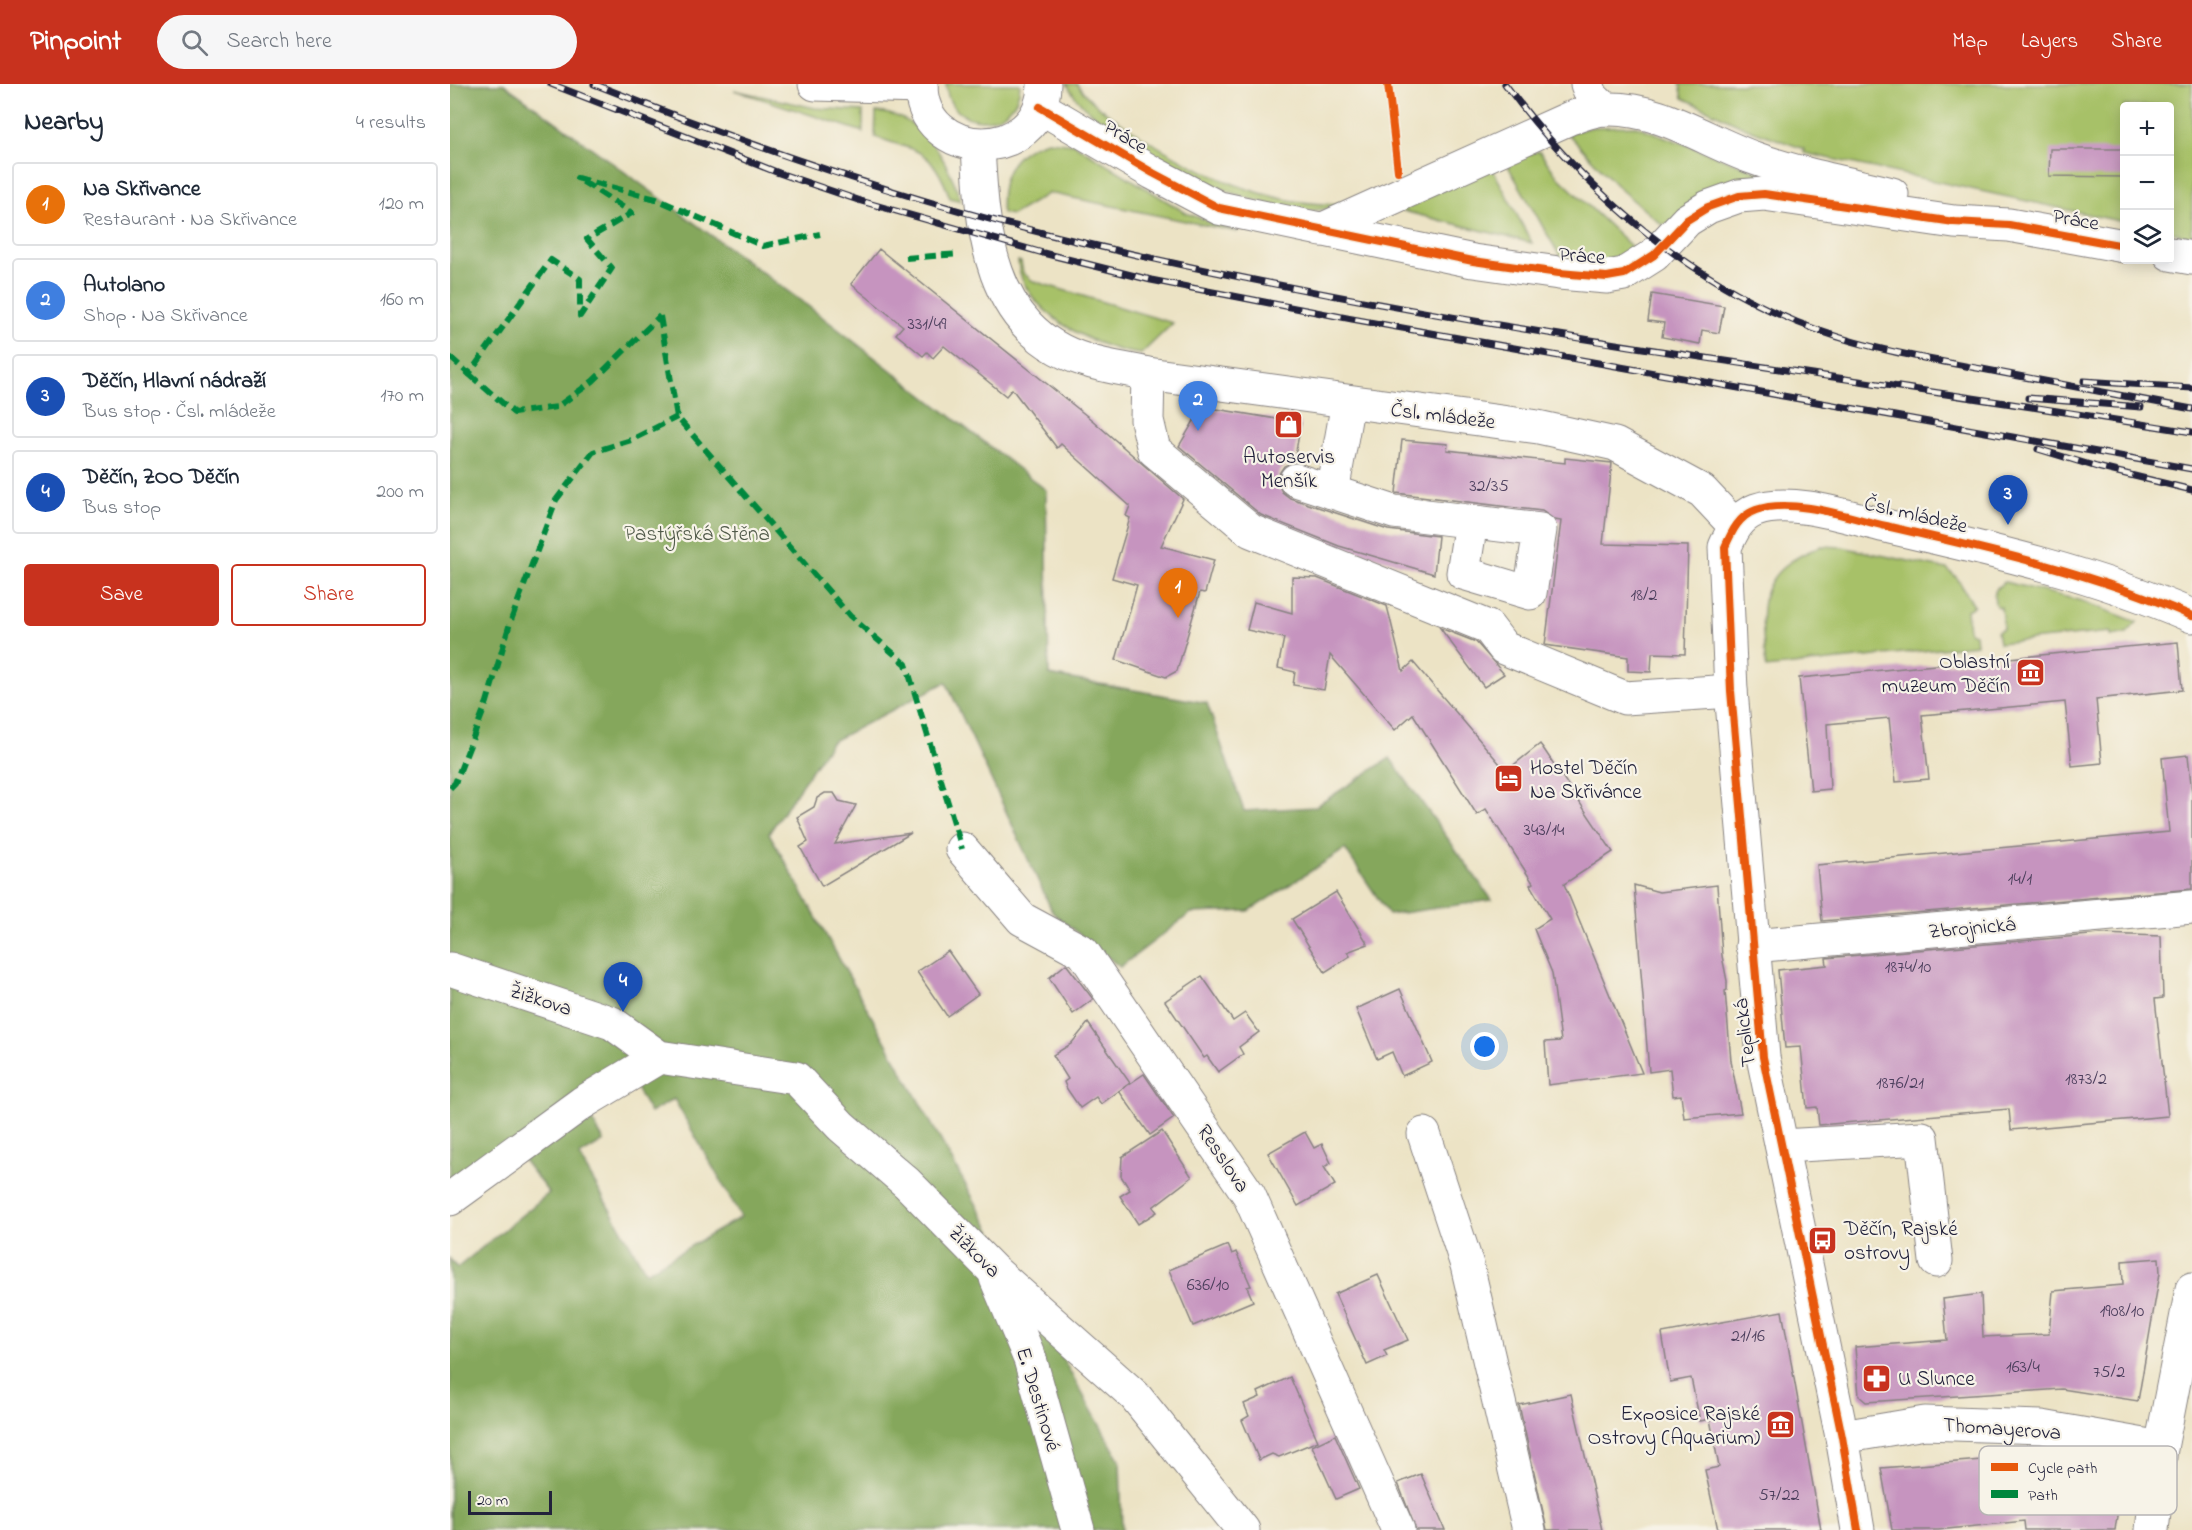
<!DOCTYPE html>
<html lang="en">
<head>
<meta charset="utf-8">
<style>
	:root { --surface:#fff; --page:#f6f6f7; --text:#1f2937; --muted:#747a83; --line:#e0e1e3; --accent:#c8321e }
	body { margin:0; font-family:"Indie Flower",sans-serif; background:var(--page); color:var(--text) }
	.controls { position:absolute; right:18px; top:18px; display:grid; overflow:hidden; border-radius:6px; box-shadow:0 3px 15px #0003 }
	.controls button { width:54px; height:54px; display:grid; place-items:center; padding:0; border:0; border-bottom:2px solid var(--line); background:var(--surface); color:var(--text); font:30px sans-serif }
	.scale { position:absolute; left:18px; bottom:15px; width:84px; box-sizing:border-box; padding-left:6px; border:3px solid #22223b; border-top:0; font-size:16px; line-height:21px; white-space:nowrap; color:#22223b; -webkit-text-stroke:4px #f7f3e8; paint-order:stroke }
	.you { position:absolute; left:1035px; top:963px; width:21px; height:21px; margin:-15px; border:4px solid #fff; border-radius:50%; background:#1a73e8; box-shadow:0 0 0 9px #1a73e833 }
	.badge { display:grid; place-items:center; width:39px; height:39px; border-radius:50%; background:var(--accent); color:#fff; font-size:20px; font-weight:700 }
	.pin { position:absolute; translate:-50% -50px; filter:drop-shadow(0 2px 3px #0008) }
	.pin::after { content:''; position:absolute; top:32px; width:21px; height:18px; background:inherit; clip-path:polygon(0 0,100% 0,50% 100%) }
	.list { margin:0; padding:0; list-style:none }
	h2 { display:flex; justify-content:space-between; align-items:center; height:78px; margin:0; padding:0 24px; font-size:26px }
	h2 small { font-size:20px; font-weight:400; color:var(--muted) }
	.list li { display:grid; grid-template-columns:39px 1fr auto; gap:18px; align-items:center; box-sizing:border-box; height:84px; margin:0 12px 12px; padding:0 12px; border:2px solid var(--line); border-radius:6px }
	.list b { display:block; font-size:22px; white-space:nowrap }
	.list p { margin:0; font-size:20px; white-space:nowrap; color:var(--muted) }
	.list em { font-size:20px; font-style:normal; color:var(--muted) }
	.actions { display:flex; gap:12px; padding:18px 24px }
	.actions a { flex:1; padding:14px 0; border:2px solid var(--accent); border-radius:6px; text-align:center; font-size:21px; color:var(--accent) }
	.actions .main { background:var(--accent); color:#fff }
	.icon { flex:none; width:33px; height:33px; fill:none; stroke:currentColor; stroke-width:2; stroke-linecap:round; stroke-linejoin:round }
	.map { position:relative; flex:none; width:1742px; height:1446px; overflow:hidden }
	header { display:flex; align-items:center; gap:36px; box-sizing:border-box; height:84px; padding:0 30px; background:var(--accent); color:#fff }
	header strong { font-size:28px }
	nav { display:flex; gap:33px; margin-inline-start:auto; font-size:21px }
	.search { width:420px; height:54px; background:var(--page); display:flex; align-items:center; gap:15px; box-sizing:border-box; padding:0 21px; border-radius:33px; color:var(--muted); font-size:22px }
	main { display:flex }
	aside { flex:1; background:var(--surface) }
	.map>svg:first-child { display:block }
	.green { fill:#a7c167; stroke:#647251; stroke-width:1.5 }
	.forest { fill:#85a75c; stroke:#54644c; stroke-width:1.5; fill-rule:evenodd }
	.building { fill:#c694bf }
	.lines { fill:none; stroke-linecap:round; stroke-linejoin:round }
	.minor-casing { stroke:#878280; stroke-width:35 }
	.minor { stroke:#fff; stroke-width:33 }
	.rail-casing { stroke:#22223b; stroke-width:7 }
	.rail { stroke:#f7f3e8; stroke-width:4.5; stroke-dasharray:14; stroke-linecap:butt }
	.quiet { stroke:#00873e; stroke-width:6; stroke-dasharray:12 6; stroke-linecap:butt }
	.cycleway-casing { stroke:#f7f3e8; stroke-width:11 }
	.cycleway { stroke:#e8590c; stroke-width:8 }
	.labels { text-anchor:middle; stroke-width:4.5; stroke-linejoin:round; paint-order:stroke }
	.number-label { font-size:18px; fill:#4b3e5c }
	.street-label { font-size:21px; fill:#22223b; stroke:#f7f3e8 }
	.poi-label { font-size:21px; fill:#22223b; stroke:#f7f3e8; text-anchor:start }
	.park-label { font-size:21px; fill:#515a4a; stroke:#f7f3e8 }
	.key { fill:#f7f3e8; stroke:#b7b4b4; stroke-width:1.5 }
	.key-label { font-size:16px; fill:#22223b }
</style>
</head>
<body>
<header>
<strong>Pinpoint</strong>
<div class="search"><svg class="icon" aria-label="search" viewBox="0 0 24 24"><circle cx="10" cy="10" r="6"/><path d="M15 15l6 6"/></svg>Search here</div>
<nav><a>Map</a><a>Layers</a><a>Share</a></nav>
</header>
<main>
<aside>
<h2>Nearby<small>4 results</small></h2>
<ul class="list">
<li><span class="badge" style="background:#e8710a">1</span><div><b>Na Skřivance</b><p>Restaurant · Na Skřivance</p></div><em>120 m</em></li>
<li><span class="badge" style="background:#3f7fe0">2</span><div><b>Autolano</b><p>Shop · Na Skřivance</p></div><em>160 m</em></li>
<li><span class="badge" style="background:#1a4fb4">3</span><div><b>Děčín, Hlavní nádraží</b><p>Bus stop · Čsl. mládeže</p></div><em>170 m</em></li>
<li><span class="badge" style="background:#1a4fb4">4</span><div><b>Děčín, ZOO Děčín</b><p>Bus stop</p></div><em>200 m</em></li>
</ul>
<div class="actions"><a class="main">Save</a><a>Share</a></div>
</aside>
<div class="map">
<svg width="1742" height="1446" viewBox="0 0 1742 1446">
	<rect width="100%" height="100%" fill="#f7f3e8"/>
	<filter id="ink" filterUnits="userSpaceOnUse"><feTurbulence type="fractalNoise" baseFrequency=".0167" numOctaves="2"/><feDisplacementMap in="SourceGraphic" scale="12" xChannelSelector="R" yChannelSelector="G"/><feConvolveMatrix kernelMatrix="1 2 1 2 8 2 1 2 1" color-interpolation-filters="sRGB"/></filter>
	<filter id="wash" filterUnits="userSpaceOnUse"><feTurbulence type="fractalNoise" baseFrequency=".008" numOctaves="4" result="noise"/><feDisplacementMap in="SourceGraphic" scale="24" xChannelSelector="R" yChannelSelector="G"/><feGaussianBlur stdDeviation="1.35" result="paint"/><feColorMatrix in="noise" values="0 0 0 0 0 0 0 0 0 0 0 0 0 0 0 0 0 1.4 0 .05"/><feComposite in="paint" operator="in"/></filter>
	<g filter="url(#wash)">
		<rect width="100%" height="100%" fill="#ece3c5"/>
		<g class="green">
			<path d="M496 0H570C568 48 497 48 496 0Z"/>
			<path d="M617 0H627C641 20 660 31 679 44 741 86 829 130 906 118 887 122 866 129 847 126 783 116 723 85 670 49 649 35 629 23 617 0Z"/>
			<polygon points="1230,0 1742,0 1742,153 1720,148 1720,22 1674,22 1674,138 1354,69 1354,65 1296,44 1233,14"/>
			<polygon points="284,6 365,24 413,27 413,48"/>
			<path d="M426 28C474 31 498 77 511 117L500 114C483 66 470 68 425 53Z"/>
			<polygon points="1186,42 1341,100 1212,141 1170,105 1117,49 1143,43"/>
			<path d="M598 57 624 60 736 129 788 148 599 109 562 131 552 129C548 93 562 66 598 57Z"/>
			<path d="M1089 67 1107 92 1185 166C1163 184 1137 176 1111 174L1055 77Z"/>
			<polygon points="1042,84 1082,159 945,125"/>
			<path d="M568 177 571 178 573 189 583 197 723 239 691 270C647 266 570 227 568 177Z"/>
			<path d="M1372 462 1392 463 1497 485 1507 494 1524 522 1517 526 1519 548 1525 550 1526 561 1316 584C1310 521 1303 488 1372 462Z"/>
			<path d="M1555 498 1632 517 1687 538 1677 549 1661 552V548L1549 559 1547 547 1553 544 1551 523 1546 522C1542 510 1545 503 1555 498Z"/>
		</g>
		<path class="forest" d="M0 0H54L358 222 596 406 599 591 757 619 794 727 865 723 940 674 1042 816 939 831 895 765 799 827 741 829 670 883 603 829 496 598 381 658 319 749 670 1377 672 1446H0V1175L7 1184 99 1109 66 1067 0 1115ZM179 992 200 1029 224 1015 291 1133 196 1188 129 1072 154 1057 132 1020Z"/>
		<g id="blocks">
			<g class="building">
				<polygon points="1600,65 1674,65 1674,93 1599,92"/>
				<polygon points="429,165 642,336 733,415 711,462 764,476 755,509 750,508 727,587 716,593 666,576 687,501 662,494 680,434 676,432 680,422 611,360 607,364 562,305 556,312 494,262 483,274 477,268 473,272 446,250 453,242 401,200"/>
				<polygon points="1202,210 1274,222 1269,249 1252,246 1250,260 1212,253 1214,239 1198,237"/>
				<polygon points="748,322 851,339 844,378 834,382 828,391 828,400 832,408 840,414 938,446 988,452 984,490 889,462 811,431 729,362 744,337"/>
				<polygon points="952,356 998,360 997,366 1115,379 1115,374 1162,379 1153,460 1238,462 1235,570 1202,569 1201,588 1178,587 1178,573 1095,561 1111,437 1105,436 1092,427 946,409"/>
				<polygon points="842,493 867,494 937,522 953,587 963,578 1056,687 1090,660 1093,664 1163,768 1114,800 1192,989 1098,1001 1095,958 1111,957 1102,889 1084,845 1100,835 1080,801 1083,799 1036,725 1027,731 963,630 945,646 880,571 874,606 843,601 845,588 828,584 834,554 797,546 804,518 842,529"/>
				<polygon points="990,544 1026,558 1054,590 1034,603"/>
				<polygon points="1728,558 1732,606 1646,615 1652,679 1622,682 1615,618 1472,631 1479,695 1446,698 1439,634 1377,640 1380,705 1361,707 1349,594"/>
				<polygon points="1738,671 1742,709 1742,805 1372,837 1367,781 1719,748 1712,674"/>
				<polygon points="375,709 384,709 389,717 406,721 385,760 461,749 372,802 350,763 358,758 347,733 364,723 367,714"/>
				<polygon points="1184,801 1209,808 1267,801 1272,872 1277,897 1277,906 1275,907 1281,977 1291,1029 1234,1034 1231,1011 1223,1012 1220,985 1199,988"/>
				<polygon points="886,808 918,860 897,868 900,872 875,888 842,835"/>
				<polygon points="1651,850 1711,852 1713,914 1705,915 1718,1032 1561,1046 1559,1025 1369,1041 1367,1023 1357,1024 1351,963 1335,964 1328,886 1377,881 1376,874"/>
				<polygon points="498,867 528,910 497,932 467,888"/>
				<polygon points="616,880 643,915 623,930 599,894"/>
				<polygon points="752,892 783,937 795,929 809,948 789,963 793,970 768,988 757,972 754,974 715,917"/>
				<polygon points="950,905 982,978 952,992 942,968 927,975 906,925"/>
				<polygon points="638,939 680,999 651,1020 646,1013 630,1024 617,1005 614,998 618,995 603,971 621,960"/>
				<polygon points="694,990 724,1034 700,1051 669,1007"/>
				<polygon points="712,1047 742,1093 703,1123 707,1128 688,1140 670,1112 680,1106 671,1092 672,1073"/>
				<polygon points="855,1048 864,1064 872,1060 881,1079 874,1083 885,1101 848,1122 818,1069"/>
				<polygon points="778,1161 782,1170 786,1168 801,1202 797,1203 803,1217 743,1242 719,1186"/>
				<polygon points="1709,1174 1710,1189 1688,1317 1612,1305 1416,1318 1409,1312 1405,1263 1497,1256 1493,1215 1531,1210 1533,1253 1599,1250 1603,1207 1673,1201 1672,1177"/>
				<polygon points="928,1191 958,1256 934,1266 937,1272 917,1281 885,1210"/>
				<polygon points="1332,1227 1371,1446 1268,1446 1255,1386 1269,1383 1260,1335 1250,1337 1241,1294 1220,1298 1212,1249"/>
				<polygon points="840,1293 868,1357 829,1373 822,1370 809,1376 792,1336 799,1332 794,1320 810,1313 808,1308"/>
				<polygon points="1121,1310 1152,1446 1097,1446 1069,1321"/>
				<polygon points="885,1351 909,1405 886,1415 862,1362"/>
				<polygon points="1532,1376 1672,1396 1665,1446 1575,1446 1574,1437 1488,1446 1442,1446 1431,1384"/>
				<polygon points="971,1390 987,1427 995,1446 966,1446 948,1399"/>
			</g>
		</g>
	</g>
	<g filter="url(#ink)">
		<use href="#blocks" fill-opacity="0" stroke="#878280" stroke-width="1.5"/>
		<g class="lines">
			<defs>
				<g id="minor">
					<polyline points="365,0 471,3"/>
					<path d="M471 0C470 79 593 81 594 0"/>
					<polyline points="1137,0 1142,13 1155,25"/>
					<polyline points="590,23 703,89 769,124 1023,177 1109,189 1157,193 1174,190 1204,171 1237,136 1258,123 1289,112 1314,110 1504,138 1559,141 1674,162"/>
					<path d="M528 61C532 145 538 246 635 276 655 283 677 285 698 290L1088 343 1165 360 1252 407 1285 442"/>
					<path d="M871 146 1120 34C1131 31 1144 25 1156 25 1210 23 1255 57 1304 74 1348 90 1396 99 1442 110"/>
					<polyline points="1720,170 1742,174"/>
					<polyline points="698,290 697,336 704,366 801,447 1038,543 1054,564 1175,614 1281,607"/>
					<polyline points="846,396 944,428 1090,446 1080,509 1013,489 1021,438"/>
					<polyline points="882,408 898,318"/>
					<polyline points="512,765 572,835 633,868 799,1111 948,1446"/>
					<polyline points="1302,862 1742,823"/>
					<polyline points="0,885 162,939 209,973 346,994 391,1042 457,1099 543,1186 685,1312 793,1446"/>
					<polyline points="974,1050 1017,1181 1079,1446"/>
					<polyline points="1332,1062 1472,1054 1486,1177"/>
					<polyline points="0,1115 132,1019 209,973"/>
					<polyline points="546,1194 580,1275 628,1446"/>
					<polyline points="1392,1353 1475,1339 1592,1343 1711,1364"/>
					<path d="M1408 1446 1392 1353 1313 973 1281 607 1275 463C1282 447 1289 432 1306 426 1342 413 1401 434 1436 442 1541 466 1643 489 1742 532"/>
					<polyline points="1702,1446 1711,1364 1742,1205"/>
				</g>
			</defs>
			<use href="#minor" class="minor-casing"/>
			<use href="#minor" class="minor"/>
			<defs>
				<g id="rail">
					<polyline points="101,0 329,89 411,117 593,169 701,196 902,235 1742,385"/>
					<path d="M144 0C292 59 442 112 597 150 973 242 1360 286 1742 348"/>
					<path d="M1055 0C1135 108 1244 203 1373 248 1424 266 1479 275 1532 285 1602 298 1672 312 1742 325"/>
					<polyline points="1634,297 1742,304"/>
					<polyline points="1578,314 1691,323"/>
					<polyline points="1588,365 1647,383 1742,406"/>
				</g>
			</defs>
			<use href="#rail" class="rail-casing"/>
			<use href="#rail" class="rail"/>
			<g class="quiet">
				<polyline points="456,174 509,170"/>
				<polyline points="210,232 227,333 400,532 456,580 512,765"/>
				<polyline points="0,273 19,290 101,176 130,195 130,232 162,184 137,155 182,129 127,94 206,115 313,162 370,150"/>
				<polyline points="19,290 64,329 107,323 143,297 210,232"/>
				<polyline points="0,704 5,699 37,618 60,539 106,416 143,368 181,356 227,333"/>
			</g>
			<defs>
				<g id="cycleway">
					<polyline points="938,0 948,87"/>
					<polyline points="590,23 703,89 769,124 1023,177 1109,189 1157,193 1174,190 1204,171 1237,136 1258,123 1289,112 1314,110 1504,138 1559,141 1674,162"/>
					<path d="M1408 1446 1392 1353 1313 973 1281 607 1275 463C1282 447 1289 432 1306 426 1342 413 1401 434 1436 442 1541 466 1643 489 1742 532"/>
				</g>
			</defs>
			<use href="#cycleway" class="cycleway-casing"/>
			<use href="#cycleway" class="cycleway"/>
		</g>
	</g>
	<defs>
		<symbol id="shop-square" viewBox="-11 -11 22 22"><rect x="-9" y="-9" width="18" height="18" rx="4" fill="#c8321e" stroke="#f7f3e8"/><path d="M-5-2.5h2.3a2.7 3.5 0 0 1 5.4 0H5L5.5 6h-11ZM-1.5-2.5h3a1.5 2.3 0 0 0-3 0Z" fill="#fff"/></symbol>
		<symbol id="museum-square" viewBox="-11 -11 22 22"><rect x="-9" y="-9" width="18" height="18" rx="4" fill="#c8321e" stroke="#f7f3e8"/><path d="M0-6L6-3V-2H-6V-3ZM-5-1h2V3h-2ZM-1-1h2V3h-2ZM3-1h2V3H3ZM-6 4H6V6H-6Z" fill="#fff"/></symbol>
		<symbol id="hotel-square" viewBox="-11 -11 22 22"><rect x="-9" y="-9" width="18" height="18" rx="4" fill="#c8321e" stroke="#f7f3e8"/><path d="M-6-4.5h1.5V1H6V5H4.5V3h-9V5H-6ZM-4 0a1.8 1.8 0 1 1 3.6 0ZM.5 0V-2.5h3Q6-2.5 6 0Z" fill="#fff"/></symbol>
		<symbol id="bus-square" viewBox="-11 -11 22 22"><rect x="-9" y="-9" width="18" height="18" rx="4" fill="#c8321e" stroke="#f7f3e8"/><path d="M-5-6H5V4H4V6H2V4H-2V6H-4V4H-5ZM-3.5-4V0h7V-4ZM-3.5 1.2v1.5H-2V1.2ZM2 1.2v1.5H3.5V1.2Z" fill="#fff"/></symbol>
		<symbol id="pharmacy-square" viewBox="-11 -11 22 22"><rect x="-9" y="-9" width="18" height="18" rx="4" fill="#c8321e" stroke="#f7f3e8"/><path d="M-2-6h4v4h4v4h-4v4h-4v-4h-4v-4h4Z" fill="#fff"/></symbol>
	</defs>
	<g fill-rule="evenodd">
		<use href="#shop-square" x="822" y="324" width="33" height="33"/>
		<use href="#museum-square" x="1564" y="572" width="33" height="33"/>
		<use href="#hotel-square" x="1042" y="678" width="33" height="33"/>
		<use href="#bus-square" x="1356" y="1140" width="33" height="33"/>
		<use href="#pharmacy-square" x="1410" y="1278" width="33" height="33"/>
		<use href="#museum-square" x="1314" y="1324" width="33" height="33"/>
	</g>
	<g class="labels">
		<g class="number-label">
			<text x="477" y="245">331/49</text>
			<text x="1039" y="407">32/35</text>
			<text x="1194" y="516">18/2</text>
			<text x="1094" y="751">343/14</text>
			<text x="1570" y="800">14/1</text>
			<text x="1458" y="888">1874/10</text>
			<text x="1636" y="1000">1873/2</text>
			<text x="1450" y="1004">1876/21</text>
			<text x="758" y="1206">636/10</text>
			<text x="1672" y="1232">1908/10</text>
			<text x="1298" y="1257">21/16</text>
			<text x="1573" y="1288">163/4</text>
			<text x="1659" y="1293">75/2</text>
			<text x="1329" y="1416">57/22</text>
		</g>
		<g class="street-label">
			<text transform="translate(676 52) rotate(31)" y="7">Práce</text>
			<text transform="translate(1626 135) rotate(10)" y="7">Práce</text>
			<text transform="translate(1132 171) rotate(4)" y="7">Práce</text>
			<text transform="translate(993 331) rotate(7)" y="7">Čsl. mládeže</text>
			<text transform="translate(1466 430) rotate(13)" y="7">Čsl. mládeže</text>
			<text transform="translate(1522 843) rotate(-5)" y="7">Zbrojnická</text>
			<text transform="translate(91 915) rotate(18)" y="7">Žižkova</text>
			<text transform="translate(1294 949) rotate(-97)" y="7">Teplická</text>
			<text transform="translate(774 1074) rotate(56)" y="7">Resslova</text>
			<text transform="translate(525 1167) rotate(45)" y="7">Žižkova</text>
			<text transform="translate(589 1315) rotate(73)" y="7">E. Destinové</text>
			<text transform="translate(1552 1344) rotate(4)" y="7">Thomayerova</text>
		</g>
		<g class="poi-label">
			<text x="839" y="379" text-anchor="middle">Autoservis<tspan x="839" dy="24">Menšík</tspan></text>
			<text x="1560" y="584" text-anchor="end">Oblastní<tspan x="1560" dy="24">muzeum Děčín</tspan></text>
			<text x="1080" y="690">Hostel Děčín<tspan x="1080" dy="24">Na Skřivánce</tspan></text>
			<text x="1394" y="1151">Děčín, Rajské<tspan x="1394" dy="24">ostrovy</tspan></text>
			<text x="1448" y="1301">U Slunce</text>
			<text x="1310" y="1336" text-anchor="end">Exposice Rajské<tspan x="1310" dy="24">Ostrovy (Aquarium)</tspan></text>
		</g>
		<g class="park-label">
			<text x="247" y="456">Pastýřská Stěna</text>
		</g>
	</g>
	<rect x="1529" y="1362" width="198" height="69" rx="9" class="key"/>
	<rect x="1541" y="1379" width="27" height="8" fill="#e8590c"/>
	<rect x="1541" y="1406" width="27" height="8" fill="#00873e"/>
	<g class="key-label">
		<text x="1578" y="1389">Cycle path</text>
		<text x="1578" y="1416">Path</text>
	</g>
</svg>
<div class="controls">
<button>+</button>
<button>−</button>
<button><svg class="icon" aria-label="layers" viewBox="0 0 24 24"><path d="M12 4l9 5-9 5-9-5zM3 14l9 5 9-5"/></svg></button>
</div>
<div class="scale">20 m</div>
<div class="you"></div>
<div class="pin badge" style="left:728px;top:534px;background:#e8710a">1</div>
<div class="pin badge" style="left:748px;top:347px;background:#3f7fe0">2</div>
<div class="pin badge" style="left:1558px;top:441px;background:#1a4fb4">3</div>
<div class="pin badge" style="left:173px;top:928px;background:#1a4fb4">4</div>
</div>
</main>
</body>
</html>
